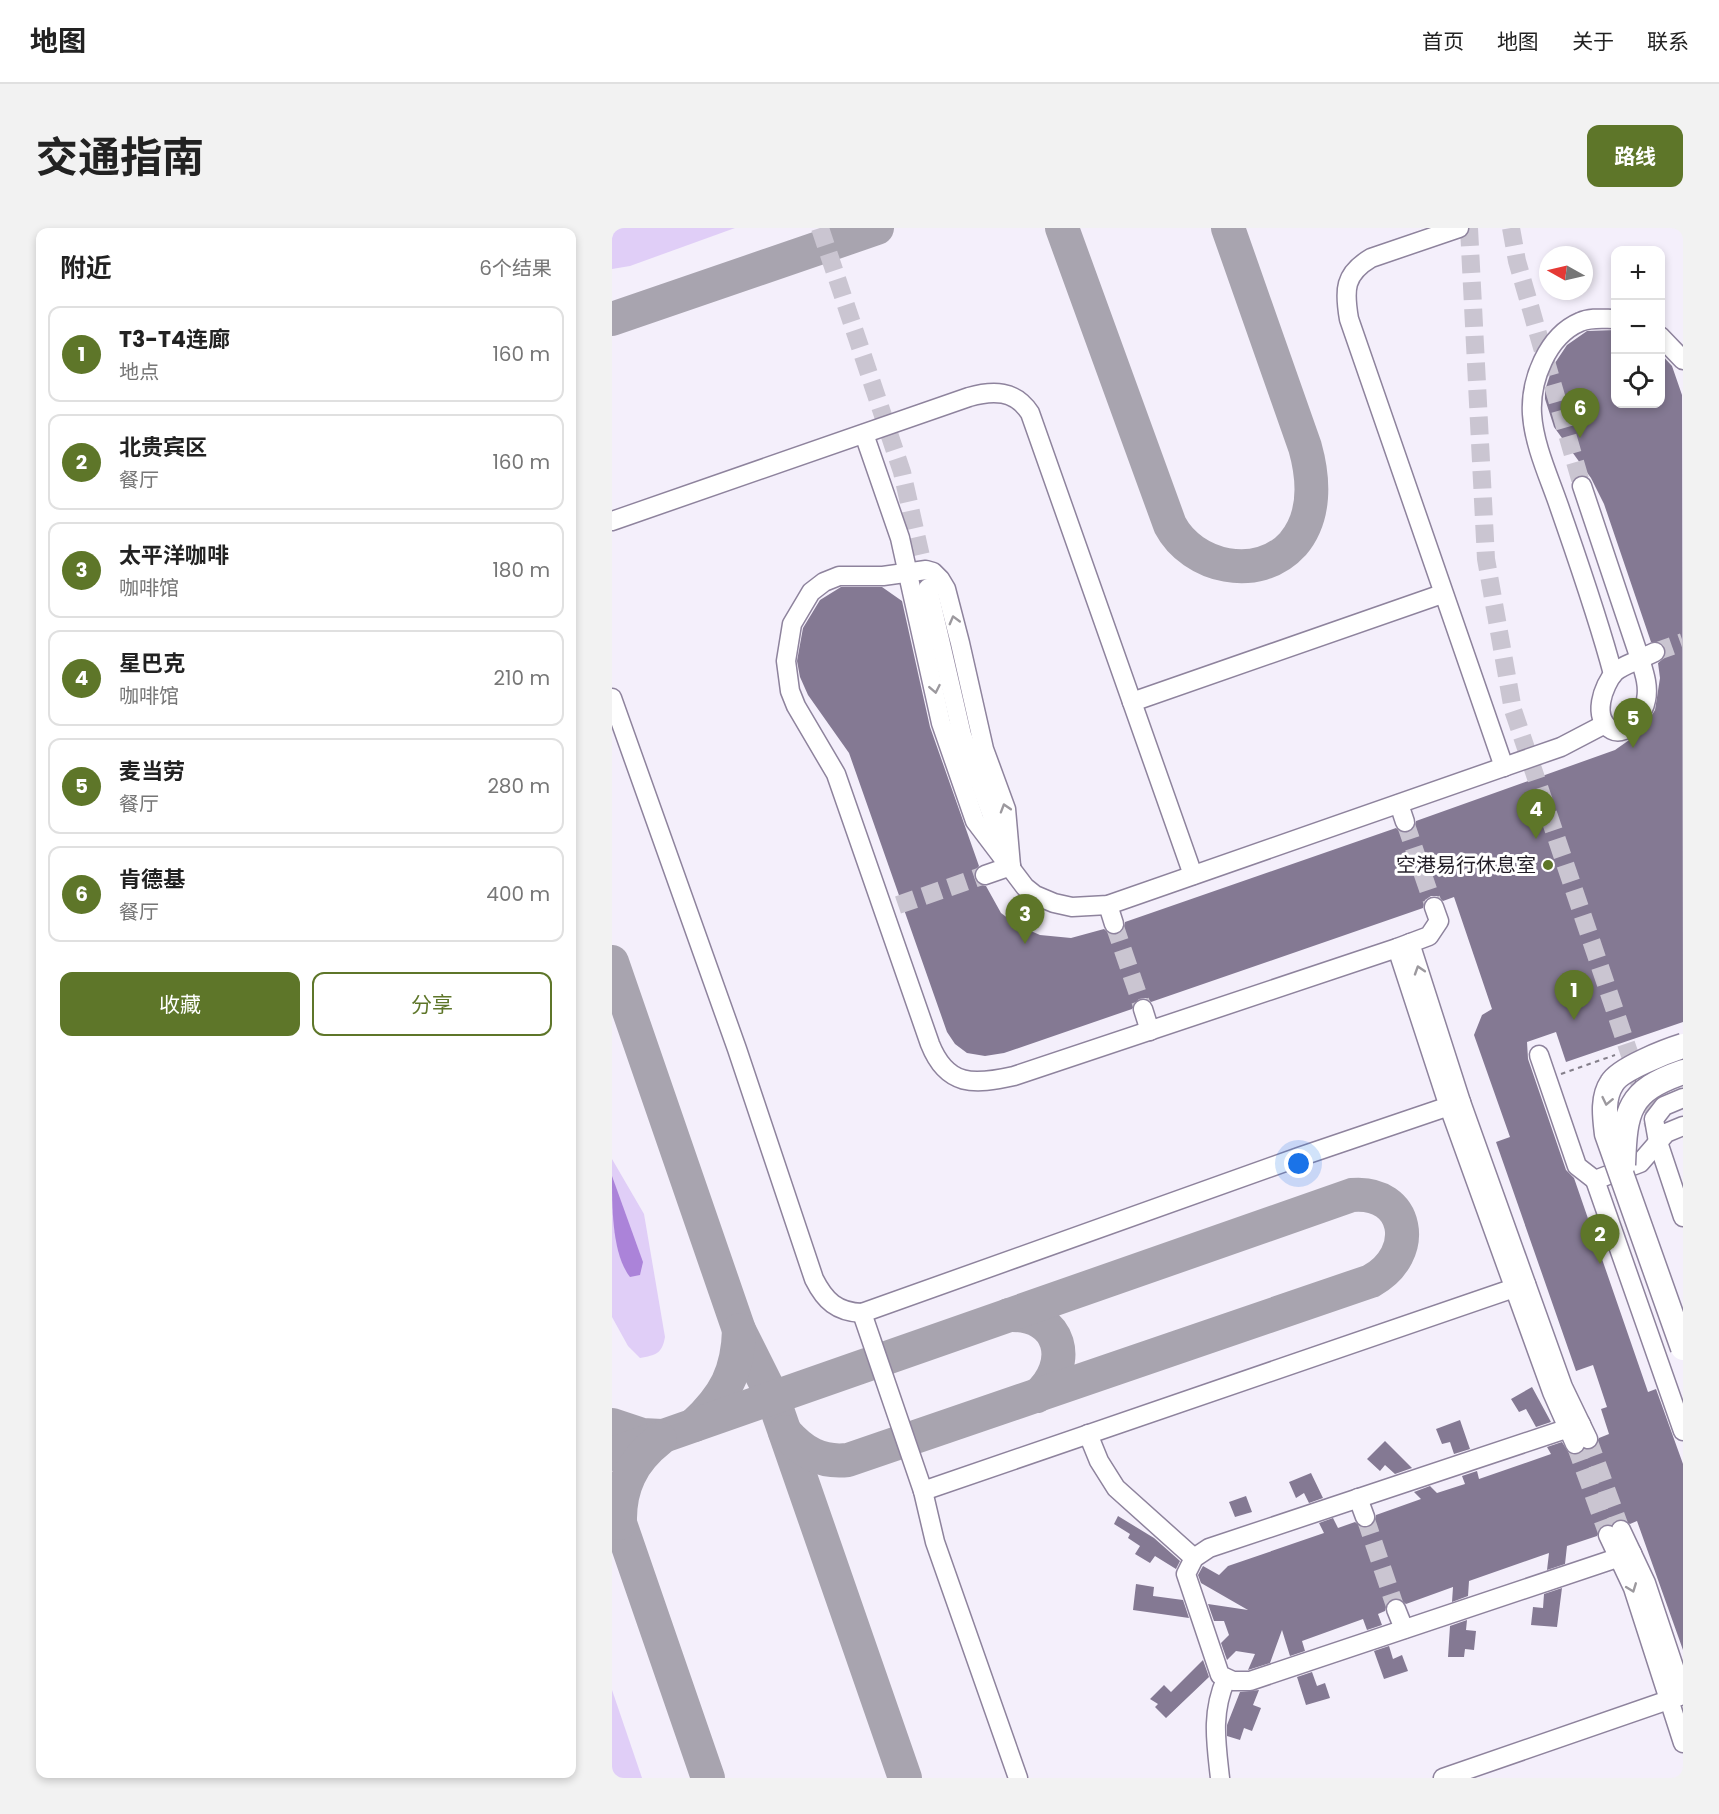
<!DOCTYPE html>
<html lang="zh">
<head>
<meta charset="utf-8">
<style>
	:root { --surface:#fff; --page:#f2f2f2; --text:#222; --muted:#767676; --line:#e0e0e0; --accent:#5e7629 }
	body { margin:0; font-family:Poppins,"Noto Sans SC",sans-serif; background:var(--page); color:var(--text) }
	.controls { position:absolute; right:18px; top:18px; display:grid; overflow:hidden; border-radius:12px; box-shadow:0 3px 9px #0003 }
	.controls button { width:54px; height:54px; display:grid; place-items:center; padding:0; border:0; border-bottom:2px solid var(--line); background:var(--surface); color:var(--text); font:30px sans-serif }
	.compass { position:absolute; left:927px; top:18px; width:54px; height:54px; border-radius:50%; background:var(--surface); box-shadow:0 3px 9px #0003; rotate:278deg }
	.you { position:absolute; left:687px; top:936px; width:21px; height:21px; margin:-15px; border:4px solid #fff; border-radius:50%; background:#1a73e8; box-shadow:0 0 0 9px #1a73e833 }
	.badge { display:grid; place-items:center; width:39px; height:39px; border-radius:50%; background:var(--accent); color:#fff; font-size:20px; font-weight:700 }
	.pin { position:absolute; translate:-50% -50px; filter:drop-shadow(0 2px 3px #0008) }
	.pin::after { content:''; position:absolute; top:32px; width:21px; height:18px; background:inherit; clip-path:polygon(0 0,100% 0,50% 100%) }
	.list { margin:0; padding:0; list-style:none }
	h2 { display:flex; justify-content:space-between; align-items:center; height:78px; margin:0; padding:0 24px; font-size:26px }
	h2 small { font-size:20px; font-weight:400; color:var(--muted) }
	.list li { display:grid; grid-template-columns:39px 1fr auto; gap:18px; align-items:center; box-sizing:border-box; height:96px; margin:0 12px 12px; padding:0 12px; border:2px solid var(--line); border-radius:12px }
	.list b { display:block; font-size:22px; white-space:nowrap }
	.list p { margin:0; font-size:20px; white-space:nowrap; color:var(--muted) }
	.list em { font-size:20px; font-style:normal; color:var(--muted) }
	.actions { display:flex; gap:12px; padding:18px 24px }
	.actions a { flex:1; padding:14px 0; border:2px solid var(--accent); border-radius:12px; text-align:center; font-size:21px; color:var(--accent) }
	.actions .main { background:var(--accent); color:#fff }
	.icon { flex:none; width:33px; height:33px; fill:none; stroke:currentColor; stroke-width:2; stroke-linecap:round; stroke-linejoin:round }
	.map { position:relative; flex:none; width:1071px; height:1550px; overflow:hidden; border-radius:12px }
	header { display:flex; align-items:center; gap:36px; box-sizing:border-box; height:84px; padding:0 30px; background:var(--surface); border-bottom:2px solid var(--line) }
	header strong { font-size:28px }
	nav { display:flex; gap:33px; margin-inline-start:auto; font-size:21px }
	.intro { display:flex; align-items:center; justify-content:space-between; box-sizing:border-box; height:144px; padding:0 36px }
	h1 { margin:0; font-size:42px }
	.button { padding:15px 27px; border-radius:12px; background:var(--accent); color:#fff; font-size:21px; font-weight:700 }
	main { display:flex; gap:36px; padding:0 36px }
	aside { flex:1; background:var(--surface); border-radius:12px; box-shadow:0 3px 9px #0003 }
	.map>svg:first-child { display:block }
	.green { fill:#e0cef7 }
	.water { fill:#ab83d9 }
	.lines { fill:none; stroke-linecap:round; stroke-linejoin:round }
	.taxiway { stroke:#a8a4af; stroke-width:34 }
	.building { fill:#847993 }
	.minor-tunnel { stroke:#cac5d1; stroke-width:18; stroke-dasharray:18 9; stroke-linecap:butt }
	.minor-casing { stroke:#8e839d; stroke-width:21 }
	.path { stroke:#847f8a; stroke-width:2; stroke-dasharray:4.5 4.5; stroke-linecap:butt }
	.minor { stroke:#fff; stroke-width:18 }
	.major-bridge-casing { stroke:#8e839d; stroke-width:27; stroke-linecap:butt }
	.major-bridge { stroke:#fff; stroke-width:24 }
	.oneway { stroke:#9c999e }
	.poi-dot { fill:#5e7629; stroke:#fff; stroke-width:2 }
	.labels { text-anchor:middle; stroke-width:6; stroke-linejoin:round; paint-order:stroke }
	.poi-label { font-size:20px; fill:#221d27; stroke:#fff; text-anchor:end }
</style>
</head>
<body>
<header>
<strong>地图</strong>
<nav><a>首页</a><a>地图</a><a>关于</a><a>联系</a></nav>
</header>
<div class="intro"><h1>交通指南</h1><a class="button">路线</a></div>
<main>
<aside>
<h2>附近<small>6个结果</small></h2>
<ul class="list">
<li><span class="badge">1</span><div><b>T3-T4连廊</b><p>地点</p></div><em>160 m</em></li>
<li><span class="badge">2</span><div><b>北贵宾区</b><p>餐厅</p></div><em>160 m</em></li>
<li><span class="badge">3</span><div><b>太平洋咖啡</b><p>咖啡馆</p></div><em>180 m</em></li>
<li><span class="badge">4</span><div><b>星巴克</b><p>咖啡馆</p></div><em>210 m</em></li>
<li><span class="badge">5</span><div><b>麦当劳</b><p>餐厅</p></div><em>280 m</em></li>
<li><span class="badge">6</span><div><b>肯德基</b><p>餐厅</p></div><em>400 m</em></li>
</ul>
<div class="actions"><a class="main">收藏</a><a>分享</a></div>
</aside>
<div class="map">
<svg width="1071" height="1550" viewBox="0 0 1071 1550">
	<rect width="100%" height="100%" fill="#f4effb"/>
	<g class="green">
		<polygon points="0,0 123,0 18,38 0,41"/>
		<path d="M0 931 32 986 53 1109C50 1126 44 1127 28 1130L16 1118 0 1089Z"/>
		<polygon points="0,1462 30,1550 0,1550"/>
	</g>
	<path class="water" d="M0 948 31 1034 28 1047 18 1049C0 1026 0 980 0 948Z"/>
	<g class="lines">
		<g class="taxiway">
			<path d="M450 0 558 297C580 339 646 355 681 316 704 289 702 251 693 219L616 0"/>
			<polyline points="0,91 265,0"/>
			<polyline points="0,734 127,1102 161,1170 293,1550"/>
			<path d="M397 1087C450 1085 462 1136 425 1168"/>
			<polyline points="0,1197 30,1207 50,1208"/>
			<path d="M82 1197C113 1168 126 1144 127 1102"/>
			<path d="M0 1226 740 967C797 962 808 1026 759 1053L236 1232C208 1235 191 1224 173 1204"/>
			<polyline points="0,1272 96,1550"/>
			<path d="M8 1295C7 1259 20 1233 48 1211"/>
		</g>
	</g>
	<g class="building">
		<polygon points="1004,102 1004,176 1048,176 1048,125 1060,138 1070,167 1071,794 954,834 944,804 915,814 916,831 954,942 962,950 1036,1164 1044,1161 1071,1236 1071,1422 1025,1293 1018,1296 1009,1291 999,1297 991,1297 985,1308 955,1318 953,1336 935,1342 937,1325 857,1353 856,1368 840,1374 841,1359 794,1376 786,1370 780,1370 775,1375 773,1383 766,1386 770,1397 755,1402 751,1391 690,1413 693,1423 678,1428 670,1402 658,1435 636,1442 643,1426 624,1423 615,1432 609,1415 617,1407 612,1393 602,1393 596,1376 636,1382 589,1355 586,1347 591,1338 607,1347 616,1338 712,1305 707,1295 721,1290 726,1300 743,1294 751,1300 756,1300 762,1296 764,1287 809,1271 802,1264 818,1258 825,1265 853,1256 850,1248 865,1243 867,1251 939,1226 935,1219 950,1214 957,1225 967,1226 973,1221 981,1221 987,1210 997,1206 989,1181 995,1179 981,1137 964,1143 884,914 898,909 862,807 870,787 880,781 842,669 831,673 825,668 819,668 813,672 811,680 539,774 534,770 527,771 520,781 392,825 373,828 355,825 343,816 335,804 237,525 196,467 188,449 185,433 191,400 208,372 229,359 270,359 290,373 318,499 367,638 362,644 363,651 366,656 374,658 389,685 405,697 428,707 459,710 492,701 499,707 505,707 511,703 513,694 539,685 784,600 790,605 797,604 802,601 804,593 1003,522 1030,503 1043,482 1048,450 1046,435 1052,430 1053,420 1049,415 1039,414 992,276 979,250 942,199 933,171 933,162 941,138 955,117 975,103"/>
		<polygon points="920,1159 939,1194 924,1199 914,1181 907,1184 899,1171"/>
		<polygon points="848,1192 858,1221 842,1226 838,1214 830,1216 824,1201"/>
		<polygon points="773,1213 800,1240 783,1246 773,1237 768,1243 755,1231"/>
		<polygon points="699,1245 711,1270 697,1275 692,1265 684,1270 677,1254"/>
		<polygon points="634,1268 640,1284 623,1289 617,1274"/>
		<polygon points="506,1288 542,1310 568,1333 564,1341 543,1328 538,1335 523,1326 528,1318 516,1310 518,1306 502,1296"/>
		<polygon points="524,1356 542,1359 541,1368 571,1372 577,1390 521,1382"/>
		<polygon points="950,1360 945,1399 919,1397 921,1379 931,1380 932,1366"/>
		<polygon points="855,1392 854,1402 864,1403 862,1422 853,1421 852,1429 836,1429 838,1398"/>
		<polygon points="777,1418 781,1431 790,1427 796,1443 772,1451 762,1423"/>
		<polygon points="591,1432 597,1449 554,1490 543,1479 546,1476 538,1471 552,1457 559,1464"/>
		<polygon points="700,1444 705,1458 713,1455 718,1470 694,1477 685,1449"/>
		<polygon points="647,1462 641,1477 649,1480 640,1503 632,1500 628,1512 615,1508 615,1497 628,1464"/>
	</g>
	<g class="lines">
		<g class="minor-tunnel">
			<polyline points="208,0 290,244 315,355"/>
			<polyline points="857,0 874,331 901,482 1044,904"/>
			<polyline points="899,0 905,33 970,258"/>
			<polyline points="1043,424 1071,414"/>
			<polyline points="793,594 822,679"/>
			<polyline points="286,677 373,647"/>
			<polyline points="502,696 531,781"/>
			<polyline points="976,1211 1009,1302"/>
			<polyline points="963,1216 996,1307"/>
			<polyline points="753,1289 784,1381"/>
		</g>
		<defs>
			<g id="minor">
				<path d="M847 0 759 30C732 46 732 62 737 91L892 539"/>
				<polyline points="1048,108 1071,132"/>
				<polyline points="252,206 288,310 329,495 363,593 413,659 423,667 442,675 460,679 496,677 949,519 993,496"/>
				<polyline points="970,258 1028,431 1043,424"/>
				<path d="M0 293 357 169C381 162 403 162 418 185L581 647"/>
				<polyline points="316,360 350,507 394,625"/>
				<path d="M1028 431C1032 444 1037 458 1034 472 1032 484 1015 510 1000 502 979 491 991 457 1003 444 1010 438 1020 435 1028 431Z"/>
				<path d="M1001 446C986 389 966 333 947 278 937 249 922 217 920 186 918 153 935 108 968 94 979 89 992 91 1004 91"/>
				<path d="M0 470 125 821 202 1051C213 1073 225 1084 250 1085L687 929 849 874"/>
				<polyline points="520,474 830,366"/>
				<polyline points="787,576 793,594"/>
				<path d="M399 638 394 581 372 521 348 415 334 361 328 351 321 344 314 342 271 348H227L212 354 199 364 180 396 174 433 178 463 184 478 224 546 318 816C335 859 362 857 402 848L785 720 817 708 827 693 822 679"/>
				<polyline points="373,647 399,638"/>
				<polyline points="496,677 502,696"/>
				<polyline points="798,715 849,874 951,1159 976,1211"/>
				<polyline points="785,720 837,879 940,1164 963,1216"/>
				<polyline points="531,781 538,803"/>
				<polyline points="927,827 965,938 983,952"/>
				<polyline points="1033,855 1044,843 1071,831"/>
				<polyline points="1071,870 1052,878 1042,891 1046,914 1071,989"/>
				<polyline points="1071,898 1054,905 1028,935 983,952 1071,1203"/>
				<polyline points="250,1085 311,1263 323,1314 406,1550"/>
				<polyline points="969,1196 597,1320 582,1330 574,1346 608,1447 621,1453 638,1453 1020,1325"/>
				<polyline points="476,1206 487,1233 504,1260 582,1330"/>
				<polyline points="311,1263 914,1056"/>
				<polyline points="746,1270 753,1289"/>
				<polyline points="1009,1302 1034,1355 1071,1466"/>
				<polyline points="996,1307 1021,1360 1071,1515"/>
				<polyline points="784,1381 792,1401"/>
				<path d="M608 1550C604 1514 599 1485 614 1451"/>
				<polyline points="831,1550 1071,1467"/>
			</g>
		</defs>
		<use href="#minor" class="minor-casing"/>
		<polyline class="path" points="949,846 1003,827"/>
		<use href="#minor" class="minor"/>
		<defs>
			<g id="major-bridge">
				<path d="M1071 818C1055 823 1008 841 1000 855 990 870 993 889 995 906L1071 1120"/>
				<path d="M1011 937C1013 882 1016 863 1071 844"/>
			</g>
		</defs>
		<use href="#major-bridge" class="major-bridge-casing"/>
		<use href="#major-bridge" class="major-bridge"/>
	</g>
	<defs><path id="oneway-chevron" d="M-2-3.5L2.5 0L-2 3.5" fill="none" stroke-width="1.6" stroke-linecap="round" stroke-linejoin="round" transform="scale(1.5)"/></defs>
	<g class="oneway">
		<use href="#oneway-chevron" transform="translate(342 392) rotate(-105)"/>
		<use href="#oneway-chevron" transform="translate(323 461) rotate(79)"/>
		<use href="#oneway-chevron" transform="translate(393 580) rotate(-107)"/>
		<use href="#oneway-chevron" transform="translate(807 742) rotate(-108)"/>
		<use href="#oneway-chevron" transform="translate(995 873) rotate(102)"/>
		<use href="#oneway-chevron" transform="translate(1020 1360) rotate(69)"/>
	</g>
	<circle class="poi-dot" cx="936" cy="637" r="6"/>
	<g class="labels">
		<g class="poi-label">
			<text x="924" y="644">空港易行休息室</text>
		</g>
	</g>
</svg>
<div class="controls">
<button>+</button>
<button>−</button>
<button><svg class="icon" aria-label="locate" viewBox="0 0 24 24"><circle cx="12" cy="12" r="6"/><path d="M12 2v4M12 18v4M2 12h4M18 12h4"/></svg></button>
</div>
<svg class="compass" viewBox="-18 -18 36 36"><path d="M0-13l5 13h-10z" fill="#e53935"/><path d="M0 13l5-13h-10z" fill="#767676"/></svg>
<div class="you"></div>
<div class="pin badge" style="left:962px;top:792px">1</div>
<div class="pin badge" style="left:988px;top:1036px">2</div>
<div class="pin badge" style="left:413px;top:716px">3</div>
<div class="pin badge" style="left:924px;top:611px">4</div>
<div class="pin badge" style="left:1021px;top:520px">5</div>
<div class="pin badge" style="left:968px;top:210px">6</div>
</div>
</main>
</body>
</html>
